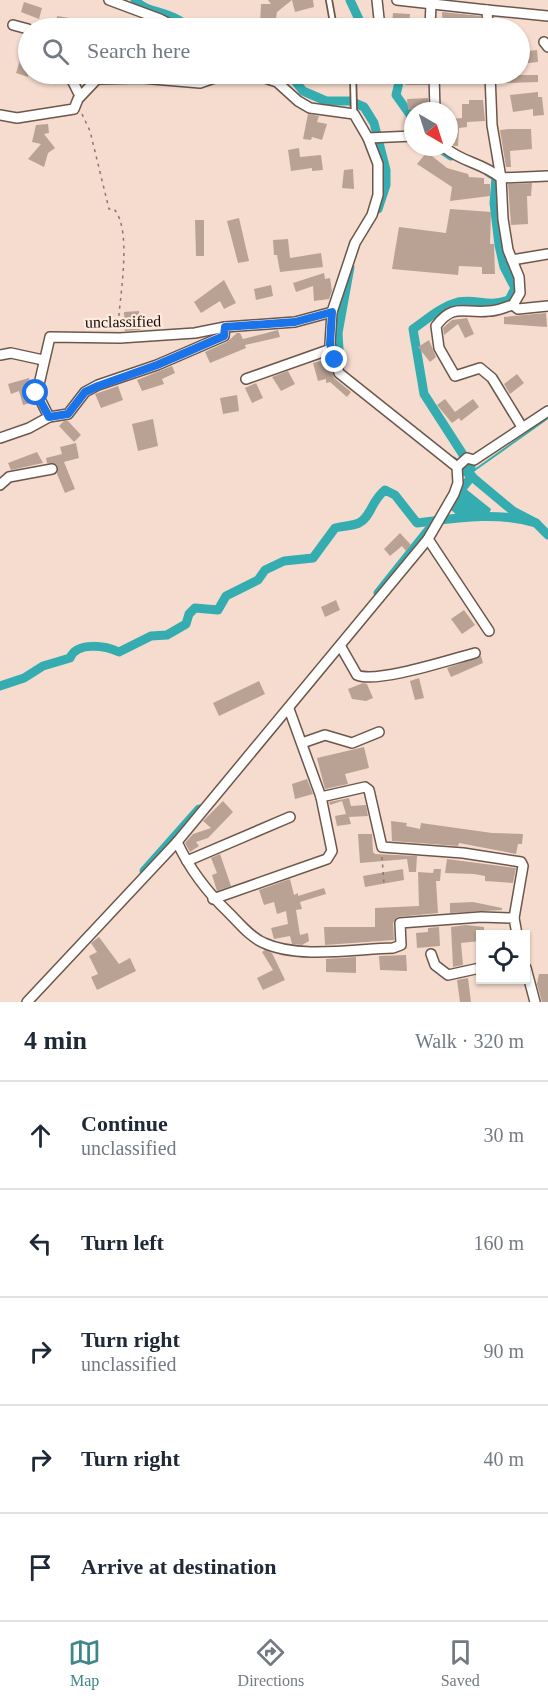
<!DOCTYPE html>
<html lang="en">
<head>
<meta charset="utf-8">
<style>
	:root { --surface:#fff; --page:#f6f6f7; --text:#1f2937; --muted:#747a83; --line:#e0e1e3; --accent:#3e8688 }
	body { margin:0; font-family:Georgia,serif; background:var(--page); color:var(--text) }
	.controls { position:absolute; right:18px; bottom:18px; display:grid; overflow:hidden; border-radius:0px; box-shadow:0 2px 4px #0004 }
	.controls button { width:54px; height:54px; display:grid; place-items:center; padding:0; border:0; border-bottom:2px solid var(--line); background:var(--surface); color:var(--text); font:30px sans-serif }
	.compass { position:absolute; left:404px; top:102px; width:54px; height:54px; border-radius:50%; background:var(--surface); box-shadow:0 2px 4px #0004; rotate:141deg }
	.stop { position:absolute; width:18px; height:18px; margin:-14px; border:4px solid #1a73e8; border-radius:50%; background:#fff }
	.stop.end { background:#1a73e8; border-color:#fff; box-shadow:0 2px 6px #0008 }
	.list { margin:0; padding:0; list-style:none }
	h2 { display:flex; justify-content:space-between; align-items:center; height:78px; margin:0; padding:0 24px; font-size:26px }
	h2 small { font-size:20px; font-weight:400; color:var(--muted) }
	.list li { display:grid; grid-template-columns:39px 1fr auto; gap:18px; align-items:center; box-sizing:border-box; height:108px; padding:0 24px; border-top:2px solid var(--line) }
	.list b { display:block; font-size:22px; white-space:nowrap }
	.list p { margin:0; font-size:20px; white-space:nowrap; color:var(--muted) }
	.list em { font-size:20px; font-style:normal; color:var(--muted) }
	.icon { flex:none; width:33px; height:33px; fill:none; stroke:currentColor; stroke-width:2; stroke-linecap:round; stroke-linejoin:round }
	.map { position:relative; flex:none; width:548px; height:1002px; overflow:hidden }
	.search { position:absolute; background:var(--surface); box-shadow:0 2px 4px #0004; left:18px; right:18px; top:18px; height:66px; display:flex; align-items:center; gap:15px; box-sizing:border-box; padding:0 21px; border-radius:33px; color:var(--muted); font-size:22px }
	.sheet { height:618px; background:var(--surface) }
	nav { display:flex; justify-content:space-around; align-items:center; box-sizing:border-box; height:84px; border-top:2px solid var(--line); background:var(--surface); font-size:16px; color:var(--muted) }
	nav a { display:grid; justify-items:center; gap:3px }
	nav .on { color:var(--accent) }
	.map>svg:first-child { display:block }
	.water { fill:#35adb0 }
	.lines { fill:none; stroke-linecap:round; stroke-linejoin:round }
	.stream { stroke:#35adb0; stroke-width:2 }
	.canal { stroke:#35adb0; stroke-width:9 }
	.building { fill:#b9a294 }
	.lane-casing { stroke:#6c574b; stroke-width:8 }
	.street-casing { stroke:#6c574b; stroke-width:12 }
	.path { stroke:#88776e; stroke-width:1.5; stroke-dasharray:3 4.5; stroke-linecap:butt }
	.lane { stroke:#fff; stroke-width:4.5 }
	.street { stroke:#fff; stroke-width:9 }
	.route { stroke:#1a73e8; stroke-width:8 }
	.labels { text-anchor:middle; stroke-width:4.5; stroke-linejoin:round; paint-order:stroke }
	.street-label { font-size:16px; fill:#130b07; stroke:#feebdf }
</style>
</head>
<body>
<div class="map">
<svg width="548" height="1002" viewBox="0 0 548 1002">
	<rect width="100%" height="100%" fill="#f5dcce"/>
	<polygon class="water" points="466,489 491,509 489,514 458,516 450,509"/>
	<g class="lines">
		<polyline class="stream" points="469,474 548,418"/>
		<g class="canal">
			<path d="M135 0C147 14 171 10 189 28"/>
			<polyline points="350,0 363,28"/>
			<polyline points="281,74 292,77 303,91 326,101 350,101 364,107 374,123 386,170 386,185 378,209"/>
			<polyline points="401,74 396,95 413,119"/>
			<polyline points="438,147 451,156"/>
			<polyline points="340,366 338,333 350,267"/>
			<polyline points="453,461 513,511 536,523 548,535"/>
			<path d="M469 474 471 467 424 394 413 329C426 320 442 306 458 302 478 298 486 308 509 300L515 288 504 267 499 245 494 203 496 177 488 172"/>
			<polyline points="453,500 472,476"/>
			<polyline points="378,593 433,524"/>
			<path d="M0 686 24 678 43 666 70 658C77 641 106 646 119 652L151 636 167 635 186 624 189 614 195 608 218 610 226 596 258 580 265 570 284 561 313 558 335 528C343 526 352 526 359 523 371 517 371 501 385 490L395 495 417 523C456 518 497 511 536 523"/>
			<polyline points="144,871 199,809"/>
		</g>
	</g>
	<g class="building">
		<polygon points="268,0 313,0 314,7 295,12 292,0 277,12 275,24 260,24 261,4 271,4"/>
		<polygon points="24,2 42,8 39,19 21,12"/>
		<polygon points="442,12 481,16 481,22 443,28"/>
		<polygon points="393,13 410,14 409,25 392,24"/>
		<polygon points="57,16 82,20 80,28 56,28"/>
		<polygon points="537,50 538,62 519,64 519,52"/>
		<polygon points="22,54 28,56 28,77 16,73"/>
		<polygon points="406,74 427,74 428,85 405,85"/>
		<polygon points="441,74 466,74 467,82 441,83"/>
		<polygon points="505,75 538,75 538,82 506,83"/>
		<polygon points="538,92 538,97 542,97 544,115 533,116 533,109 513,112 510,95"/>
		<polygon points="428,98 428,109 408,110 407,99"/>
		<polygon points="469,100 483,100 485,121 467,122 467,127 459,128 458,146 454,146 449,142 449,119 462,118 462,104 469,104"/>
		<polygon points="308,114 319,116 317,122 327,124 322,140 312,137 311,140 303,139"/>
		<polygon points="48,124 49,133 44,134 55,148 48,153 44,167 28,159 41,144 32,142 36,125"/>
		<polygon points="509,129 531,129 532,149 510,151 511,167 506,167 500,130"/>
		<polygon points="299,148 300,157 321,155 323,170 312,171 312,168 291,171 288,150"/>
		<polygon points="427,152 447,168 468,174 469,177 484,178 484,184 490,184 490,196 450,201 452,187 417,164"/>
		<polygon points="353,169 354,189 342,188 344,170"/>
		<polygon points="532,183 531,196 527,196 528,224 511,225 508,184"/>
		<polygon points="450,209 491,212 490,244 494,244 495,274 482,274 482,267 459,266 458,275 392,269 399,227 446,233"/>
		<polygon points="239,218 249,261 238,263 227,221"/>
		<polygon points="195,220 204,220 204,256 196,256"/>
		<polygon points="288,239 290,258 321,253 323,267 280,272 277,255 274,255 273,240"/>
		<polygon points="324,273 325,279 330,278 332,291 329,299 314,301 313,286 296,292 293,283"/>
		<polygon points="224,280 236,303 224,309 220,301 201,313 194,302"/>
		<polygon points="271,285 273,296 256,300 254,289"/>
		<polygon points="139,311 140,330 125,331 124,312"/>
		<polygon points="546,313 547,327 504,324 504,317"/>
		<polygon points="467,318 474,334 465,338 458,324 444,335 443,328 452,320"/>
		<polygon points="278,330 280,337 245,345 246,348 210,363 205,352 227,342 237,333 240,333 243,339"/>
		<polygon points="429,340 436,357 430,362 418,347"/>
		<polygon points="328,359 334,378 351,392 347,397 330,382 326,383 326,379 318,381 313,363"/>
		<polygon points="172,366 175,373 162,379 164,384 142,391 137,380"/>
		<polygon points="288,371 295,384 281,391 272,377"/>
		<polygon points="517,374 524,383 510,394 504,384"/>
		<polygon points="29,378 34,402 23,405 19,391 11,394 8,384"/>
		<polygon points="256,383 263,398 252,403 245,388"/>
		<polygon points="118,386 123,400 101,408 95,394"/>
		<polygon points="237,395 239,411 223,414 220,398"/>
		<polygon points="445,399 455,412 473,399 479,407 461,421 459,418 452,423 437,405"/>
		<polygon points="153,419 158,446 138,451 132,424"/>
		<polygon points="64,421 68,421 81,435 74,442 59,426"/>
		<polygon points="76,443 79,458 64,462 75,489 65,493 57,474 57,465 47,463 46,458 62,454 60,447"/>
		<polygon points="37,452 43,463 11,470 8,463"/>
		<polygon points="400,533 411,545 406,551 402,546 390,556 384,549"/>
		<polygon points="336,600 340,610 325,617 321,607"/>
		<polygon points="464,610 475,625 462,634 451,619"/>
		<polygon points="481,656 483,663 451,677 447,668"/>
		<polygon points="419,678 424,698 415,700 410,681"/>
		<polygon points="259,681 265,694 219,716 213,703"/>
		<polygon points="363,683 367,684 373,698 366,701 352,699 348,689"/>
		<polygon points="364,747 369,768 345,774 348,784 325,789 317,758"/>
		<polygon points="307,779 313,794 295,799 292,784"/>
		<polygon points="349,798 351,806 366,805 368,816 349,817 351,824 337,826 335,816 346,814 342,801 330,805 329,802"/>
		<polygon points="223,801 233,812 208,838 196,842 199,846 190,852 185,843 193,834 211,828 203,821"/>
		<polygon points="391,821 407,823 406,826 420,829 421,823 492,833 523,834 522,844 518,844 516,854 459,843 458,846 392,841"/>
		<polygon points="358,834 372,834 373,852 375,854 417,856 416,872 409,872 407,859 360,863"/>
		<polygon points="220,854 231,886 217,891 212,875 217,873 211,858"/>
		<polygon points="447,859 516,868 513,883 485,881 485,876 474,874 445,873"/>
		<polygon points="403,869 404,880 365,887 363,876"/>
		<polygon points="434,869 441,869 440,881 436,881 438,913 397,917 393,923 394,940 325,945 324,927 375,927 375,908 419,906 418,872 433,873"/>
		<polygon points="290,879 294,895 298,893 298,896 324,888 326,894 300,902 302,909 296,910 300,935 308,933 309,941 302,945 292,944 290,936 274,939 271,928 288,924 286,911 277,914 274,902 264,905 259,890"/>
		<polygon points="473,902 502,908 502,910 450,913 450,903"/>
		<polygon points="466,925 484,927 484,934 480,934 480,941 461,943 463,965 453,967 451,927"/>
		<polygon points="439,927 440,946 417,948 416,933 428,932 428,928"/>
		<polygon points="99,937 119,964 130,958 136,971 97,990 91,977 98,974 89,956 97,952 91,943"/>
		<polygon points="265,950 272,953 285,980 263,990 257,978 273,970 262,952"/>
		<polygon points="406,955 407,971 380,970 379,956"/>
		<polygon points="356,957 356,973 326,972 326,959"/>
		<polygon points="539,974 548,974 548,1002 542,1002 537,984"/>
		<polygon points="468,978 471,1002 460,1002 457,980"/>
	</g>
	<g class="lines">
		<defs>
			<g id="lane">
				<polyline points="329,0 334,28"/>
				<polyline points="353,74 354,114"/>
			</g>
			<g id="street">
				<polyline points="109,0 160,19 177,28"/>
				<polyline points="377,0 380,28"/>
				<polyline points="397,0 487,10 488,28"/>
				<polyline points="487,10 548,16"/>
				<polyline points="13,25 28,29"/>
				<polyline points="430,28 431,4"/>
				<polyline points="544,42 548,47"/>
				<polyline points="69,74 80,96"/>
				<polyline points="434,74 435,111"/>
				<polyline points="490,74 492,125 501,178 548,176"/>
				<polyline points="0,115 17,118 74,109 78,99 97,79 141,78 200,83 223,75 262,77 277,82 298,101 310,108 354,114 368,138 413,136"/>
				<path d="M444 147C463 163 481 162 501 178L503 219 508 250 519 277 520 293 513 305C505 307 497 311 489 311 464 314 454 302 436 326L439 348 455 376 480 368 492 378 522 427"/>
				<polyline points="512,260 548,254"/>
				<polyline points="513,305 518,309 548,306"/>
				<polyline points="0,355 11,353 43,360"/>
				<polyline points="246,379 331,349"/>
				<polyline points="49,417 68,414 85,392 98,385 157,365 224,336 225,327"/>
				<polyline points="0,438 29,428 49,417 37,393 50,337 120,338 195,333 225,327 295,322 332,312"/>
				<polyline points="457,467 467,458 474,460 548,411"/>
				<polyline points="0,485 9,477 52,469"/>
				<polyline points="428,539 489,631"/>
				<path d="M341 647 357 675C376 684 452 659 475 653"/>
				<polyline points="289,709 321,797"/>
				<polyline points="302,743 325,735 352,743 379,732"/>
				<path d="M177 842C190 870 207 892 229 913 239 923 250 937 264 943 298 959 355 949 393 948L401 945 400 923 481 917 514 918 517 934"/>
				<polyline points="187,861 290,817"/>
				<polyline points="213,899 327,859 332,851 321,797 365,787 369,790 382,847 463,853 521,862 523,866 514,918"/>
				<polyline points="431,954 435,965 448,975 480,968"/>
				<polyline points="526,968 535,1002"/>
				<polyline points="27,1002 177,842 428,539 454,494 458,483 457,467 339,373 330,344 332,312 355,243 372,215 378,195 378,164 368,138"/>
			</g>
		</defs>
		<use href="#lane" class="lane-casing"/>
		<use href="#street" class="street-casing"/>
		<g class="path">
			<path d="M82 114 90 131 109 209H114C133 231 119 299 118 328"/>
			<polyline points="382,857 384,884"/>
		</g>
		<use href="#lane" class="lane"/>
		<use href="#street" class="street"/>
	</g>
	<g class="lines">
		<polyline class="route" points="36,393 49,417 68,414 85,392 98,386 157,365 224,336 225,327 295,322 332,312 330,344 335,360"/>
	</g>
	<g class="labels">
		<g class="street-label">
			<text transform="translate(123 321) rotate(-1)" y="6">unclassified</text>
		</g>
	</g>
</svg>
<div class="controls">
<button><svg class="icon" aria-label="locate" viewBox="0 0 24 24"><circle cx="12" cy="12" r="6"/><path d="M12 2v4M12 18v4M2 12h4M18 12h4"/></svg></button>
</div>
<svg class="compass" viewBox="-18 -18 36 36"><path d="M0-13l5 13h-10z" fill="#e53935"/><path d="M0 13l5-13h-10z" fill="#747a83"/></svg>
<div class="stop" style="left:36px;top:393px"></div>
<div class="stop end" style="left:335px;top:360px"></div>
<div class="search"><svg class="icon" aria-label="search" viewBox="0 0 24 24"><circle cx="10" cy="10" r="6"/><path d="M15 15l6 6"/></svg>Search here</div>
</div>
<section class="sheet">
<h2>4 min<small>Walk · 320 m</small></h2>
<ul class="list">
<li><svg class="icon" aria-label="ahead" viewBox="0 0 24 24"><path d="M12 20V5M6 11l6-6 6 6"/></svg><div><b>Continue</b><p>unclassified</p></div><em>30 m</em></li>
<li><svg class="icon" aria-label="left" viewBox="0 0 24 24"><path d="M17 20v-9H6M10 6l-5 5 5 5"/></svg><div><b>Turn left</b></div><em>160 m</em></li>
<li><svg class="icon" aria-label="right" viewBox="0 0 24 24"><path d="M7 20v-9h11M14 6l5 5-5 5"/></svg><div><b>Turn right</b><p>unclassified</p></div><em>90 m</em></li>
<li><svg class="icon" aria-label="right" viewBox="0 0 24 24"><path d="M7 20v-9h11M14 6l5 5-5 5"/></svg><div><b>Turn right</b></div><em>40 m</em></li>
<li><svg class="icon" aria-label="arrive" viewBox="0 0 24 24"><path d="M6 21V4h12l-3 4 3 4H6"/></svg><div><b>Arrive at destination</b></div></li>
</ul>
</section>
<nav>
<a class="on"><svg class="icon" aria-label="map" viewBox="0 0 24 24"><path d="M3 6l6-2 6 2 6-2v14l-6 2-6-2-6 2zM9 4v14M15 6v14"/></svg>Map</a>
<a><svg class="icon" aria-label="directions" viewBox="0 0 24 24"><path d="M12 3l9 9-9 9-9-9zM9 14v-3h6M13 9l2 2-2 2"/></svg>Directions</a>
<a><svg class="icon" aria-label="saved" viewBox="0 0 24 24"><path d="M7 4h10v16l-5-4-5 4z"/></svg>Saved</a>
</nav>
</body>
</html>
